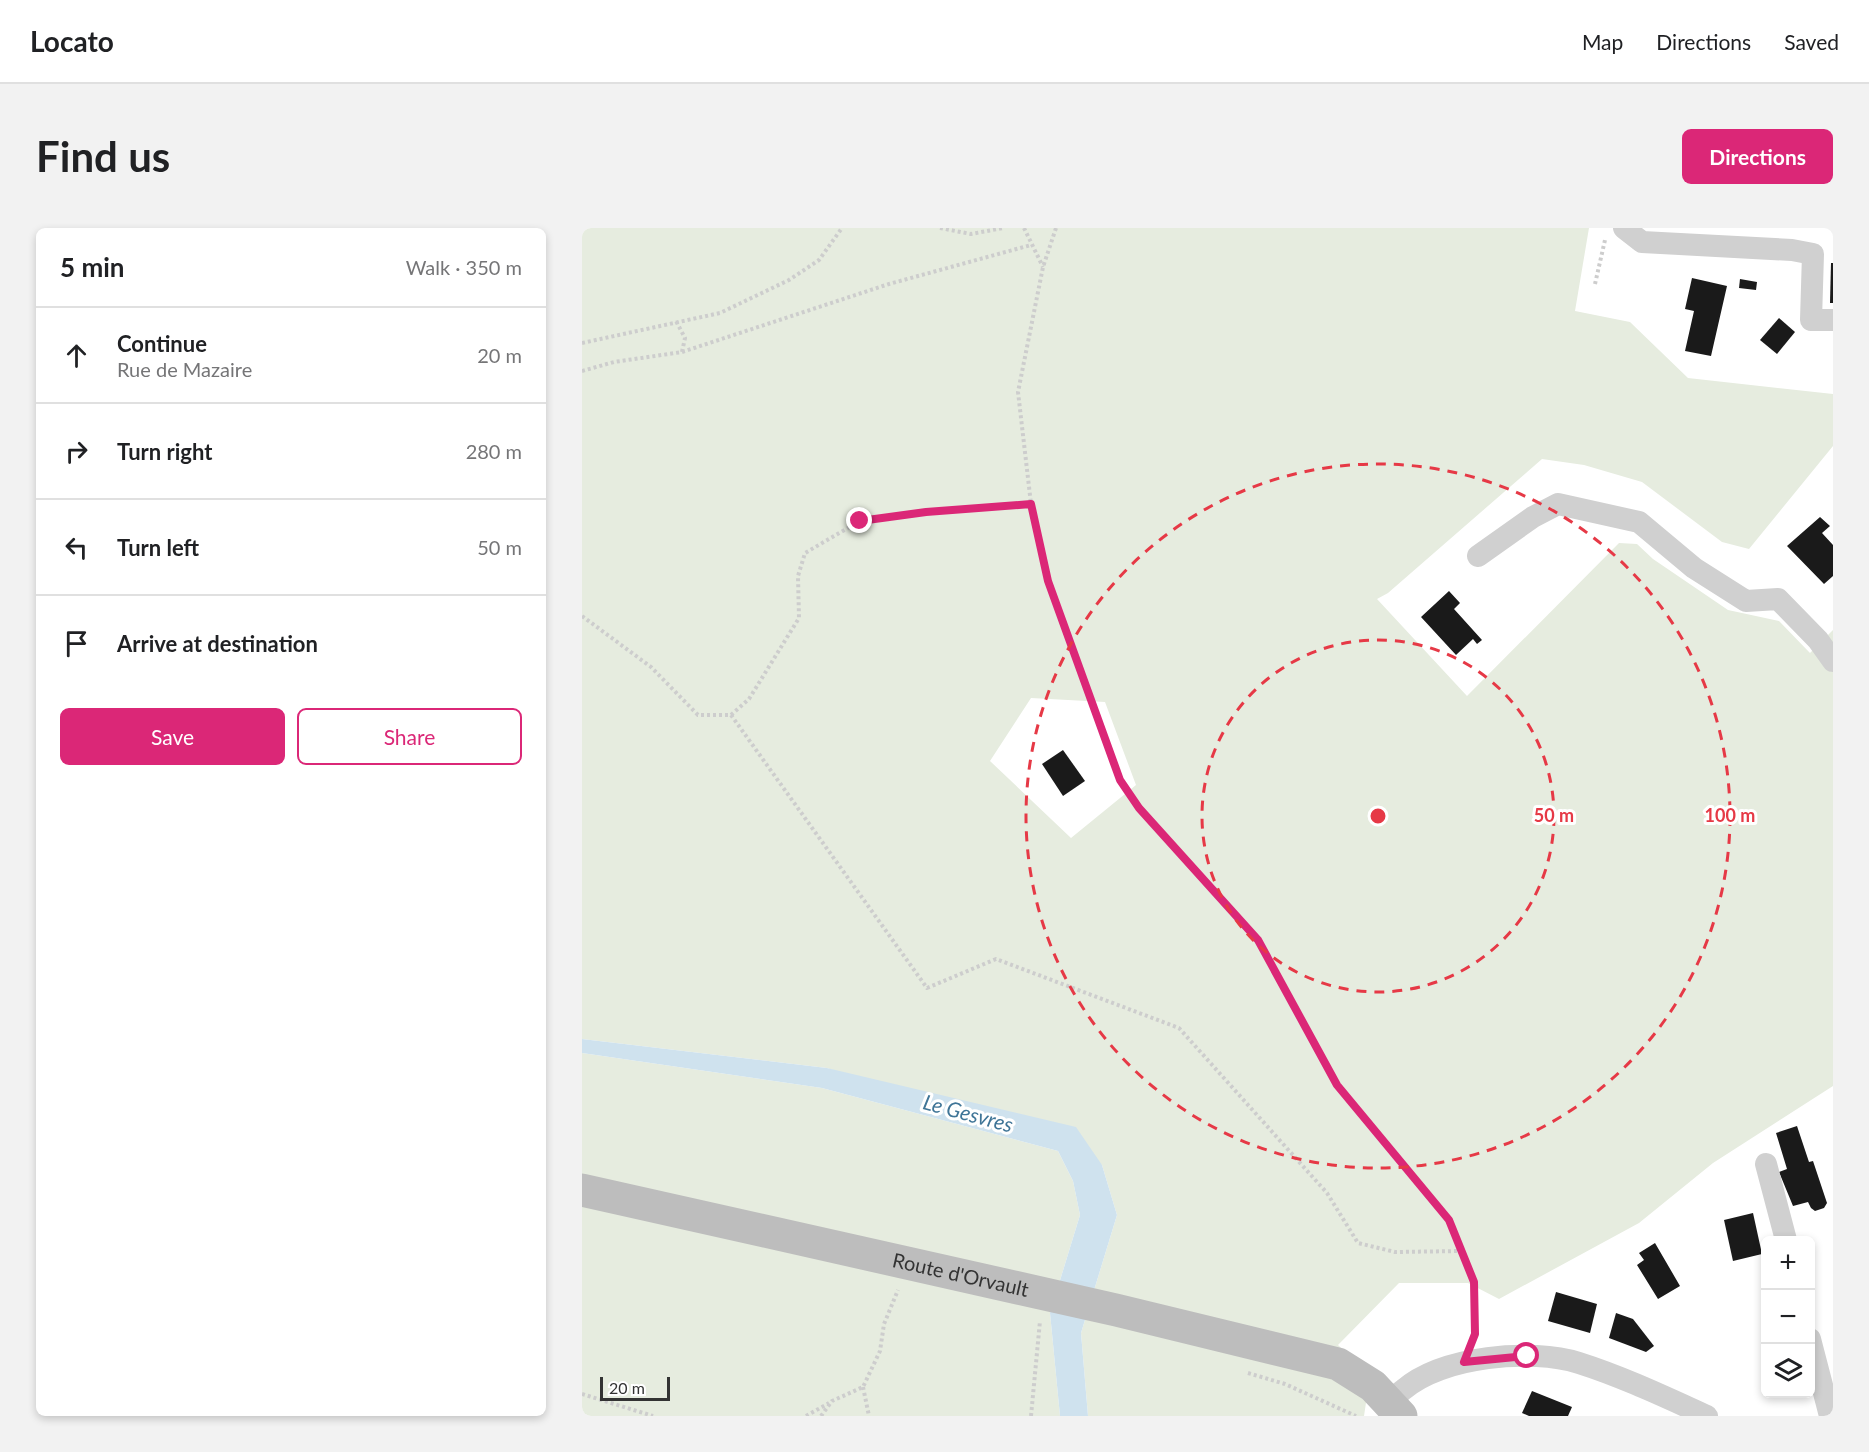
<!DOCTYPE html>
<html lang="en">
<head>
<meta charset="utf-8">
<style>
	:root { --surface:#fff; --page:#f2f2f2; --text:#202124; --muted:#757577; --line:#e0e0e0; --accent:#db2777 }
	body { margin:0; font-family:Lato,sans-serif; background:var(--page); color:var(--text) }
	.controls { position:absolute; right:18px; bottom:18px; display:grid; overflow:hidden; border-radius:9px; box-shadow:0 3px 9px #0003 }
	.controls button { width:54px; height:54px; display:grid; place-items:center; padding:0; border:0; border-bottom:2px solid var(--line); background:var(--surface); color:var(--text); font:30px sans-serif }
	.scale { position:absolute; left:18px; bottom:15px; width:70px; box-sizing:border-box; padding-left:6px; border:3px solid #333; border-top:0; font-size:16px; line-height:21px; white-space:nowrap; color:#333; -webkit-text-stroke:4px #fff; paint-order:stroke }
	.stop { position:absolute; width:18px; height:18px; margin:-14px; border:4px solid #db2777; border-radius:50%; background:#fff }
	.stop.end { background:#db2777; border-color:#fff; box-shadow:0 2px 6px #0008 }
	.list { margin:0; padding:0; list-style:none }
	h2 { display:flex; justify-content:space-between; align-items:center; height:78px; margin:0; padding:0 24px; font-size:26px }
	h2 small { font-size:20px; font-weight:400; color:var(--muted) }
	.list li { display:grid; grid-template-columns:39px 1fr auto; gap:18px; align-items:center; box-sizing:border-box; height:96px; padding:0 24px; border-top:2px solid var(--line) }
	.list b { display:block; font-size:22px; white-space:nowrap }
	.list p { margin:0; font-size:20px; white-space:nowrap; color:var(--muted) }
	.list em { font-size:20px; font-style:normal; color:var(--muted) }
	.actions { display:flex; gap:12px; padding:18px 24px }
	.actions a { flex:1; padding:14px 0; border:2px solid var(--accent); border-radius:9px; text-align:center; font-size:21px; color:var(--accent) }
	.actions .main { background:var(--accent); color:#fff }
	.icon { flex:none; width:33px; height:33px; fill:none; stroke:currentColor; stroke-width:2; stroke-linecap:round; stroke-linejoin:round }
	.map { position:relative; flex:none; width:1251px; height:1188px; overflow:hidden; border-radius:9px }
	header { display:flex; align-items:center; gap:36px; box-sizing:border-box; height:84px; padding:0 30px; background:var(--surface); border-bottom:2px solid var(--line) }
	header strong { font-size:28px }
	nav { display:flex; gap:33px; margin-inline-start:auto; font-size:21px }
	.intro { display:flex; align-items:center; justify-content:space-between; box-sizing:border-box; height:144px; padding:0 36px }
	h1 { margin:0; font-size:42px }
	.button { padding:15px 27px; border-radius:9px; background:var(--accent); color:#fff; font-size:21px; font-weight:700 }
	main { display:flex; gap:36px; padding:0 36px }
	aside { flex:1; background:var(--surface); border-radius:9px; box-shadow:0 3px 9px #0003 }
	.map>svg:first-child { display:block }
	.green { fill:#e6ecdf; fill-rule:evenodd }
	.water { fill:#cfe2ee }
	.building { fill:#1a1a1a }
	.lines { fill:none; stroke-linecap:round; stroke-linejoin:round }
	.path { stroke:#cdcdcd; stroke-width:4; stroke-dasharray:3 3; stroke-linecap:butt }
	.street { stroke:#d0d0d0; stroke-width:22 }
	.secondary { stroke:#bdbdbd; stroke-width:33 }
	.route { stroke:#db2777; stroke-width:8 }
	.ring { fill:none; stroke:#e63946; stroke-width:3; stroke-dasharray:10 8 }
	.labels { text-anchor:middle; stroke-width:6; stroke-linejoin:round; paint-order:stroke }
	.street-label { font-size:20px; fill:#333; stroke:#fff }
	.water-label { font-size:21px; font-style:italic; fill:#3f7597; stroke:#fff }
	.centre { fill:#e63946; stroke:#fff; stroke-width:3 }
	.ring-label { font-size:18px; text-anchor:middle; font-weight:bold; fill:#e63946; stroke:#fff; stroke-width:6; stroke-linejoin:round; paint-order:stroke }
</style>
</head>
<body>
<header>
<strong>Locato</strong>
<nav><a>Map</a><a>Directions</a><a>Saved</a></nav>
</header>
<div class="intro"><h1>Find us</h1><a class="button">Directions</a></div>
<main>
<aside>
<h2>5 min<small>Walk · 350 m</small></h2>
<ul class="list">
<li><svg class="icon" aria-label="ahead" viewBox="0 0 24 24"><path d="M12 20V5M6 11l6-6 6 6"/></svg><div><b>Continue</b><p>Rue de Mazaire</p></div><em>20 m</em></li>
<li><svg class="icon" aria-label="right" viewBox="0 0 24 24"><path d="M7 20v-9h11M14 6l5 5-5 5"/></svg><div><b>Turn right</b></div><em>280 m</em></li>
<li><svg class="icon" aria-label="left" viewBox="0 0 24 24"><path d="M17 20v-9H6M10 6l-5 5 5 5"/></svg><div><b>Turn left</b></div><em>50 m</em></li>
<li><svg class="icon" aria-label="arrive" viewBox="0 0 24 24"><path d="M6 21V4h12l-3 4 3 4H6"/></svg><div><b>Arrive at destination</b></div></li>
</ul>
<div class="actions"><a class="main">Save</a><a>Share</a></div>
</aside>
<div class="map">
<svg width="1251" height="1188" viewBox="0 0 1251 1188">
	<rect width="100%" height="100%" fill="#fff"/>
	<g class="green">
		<path d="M0 0H1007L993 83 1048 94 1106 150 1251 166V218L1167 321 1140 314 1060 254 1002 237 960 231 806 365 795 371 885 468 1037 315 1055 316 1071 331 1146 382 1197 393 1228 425 1251 402V858L1131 935 1057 995 917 1071 886 1055H817L756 1117 788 1148 782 1188H506L499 1105 535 987 520 937 245 840 0 811ZM449 470 523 474 554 557 489 610 408 533Z"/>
		<polygon points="0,825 240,860 476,923 491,953 498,987 468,1085 478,1188 0,1188"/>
	</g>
	<polygon class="water" points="0,811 245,840 494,899 520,937 535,987 499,1105 506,1188 478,1188 468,1085 498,987 491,953 476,923 240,860 0,825"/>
	<g class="building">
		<polygon points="1249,35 1251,35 1251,75 1248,75"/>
		<polygon points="1110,50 1145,58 1129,128 1103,123 1112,83 1103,81"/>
		<polygon points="1158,51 1175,54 1174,62 1157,60"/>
		<polygon points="1197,90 1213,104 1195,126 1178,112"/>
		<polygon points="1238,289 1248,298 1240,305 1251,317 1251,348 1242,356 1205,318"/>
		<polygon points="867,363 878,375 872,381 900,412 895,416 891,411 874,427 839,389"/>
		<polygon points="481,522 503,553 481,568 460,536"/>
		<polygon points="1215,898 1227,934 1231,933 1245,975 1242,980 1233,983 1229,980 1226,974 1211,978 1197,944 1205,941 1194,905"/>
		<polygon points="1171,985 1180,1026 1151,1033 1142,992"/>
		<polygon points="1073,1015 1098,1058 1076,1071 1055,1037 1062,1032 1057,1025"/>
		<polygon points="974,1064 1015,1076 1008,1105 966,1093"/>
		<polygon points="1034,1085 1051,1091 1072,1118 1064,1124 1027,1110"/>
		<polygon points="950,1163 990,1179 986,1188 947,1188 940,1185"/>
	</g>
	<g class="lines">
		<g class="path">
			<polyline points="358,0 389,6 421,0"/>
			<polyline points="442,0 461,39"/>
			<polyline points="474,0 461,39 436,164 449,276 466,353 538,552 557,581 676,712 755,857 867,992 892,1054 892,1110"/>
			<polyline points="1013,56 1023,12"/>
			<polyline points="0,115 138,85 207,52 237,32 260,0"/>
			<polyline points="100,124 307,56 449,17"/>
			<polyline points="0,143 32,134 100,124 103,110 94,93"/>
			<polyline points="0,388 69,439 116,487 149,487 345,760 414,731 597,800 745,965 776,1015 813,1024 879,1023"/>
			<polyline points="149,487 167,471 217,390 216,348 223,325 278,293 344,284 449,276"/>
			<polyline points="666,1145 703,1156 774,1188"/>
			<polyline points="281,1159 287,1188"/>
			<polyline points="0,1166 71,1188"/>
			<polyline points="224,1188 247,1175"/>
			<polyline points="239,1188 250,1173 281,1159 298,1123 302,1096 316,1062"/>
			<polyline points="449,1188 458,1093"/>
		</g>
		<g class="street">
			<polyline points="1042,0 1060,14 1210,22 1231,26 1229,92 1251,92"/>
			<polyline points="896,328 951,289 976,276 1057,294 1112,340 1164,373 1196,371 1236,412 1251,433"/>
			<polyline points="1184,936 1204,1012"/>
			<polyline points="1228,1111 1248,1188"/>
			<path d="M811 1177C813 1172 816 1165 821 1162 860 1128 949 1120 997 1135 1041 1149 1083 1169 1125 1188"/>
		</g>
		<path class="secondary" id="s1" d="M0 962 534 1082 756 1136 791 1158 819 1188"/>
	</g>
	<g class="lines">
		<polyline class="route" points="278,293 344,284 449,276 466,353 538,552 557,580 676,712 755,857 867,992 892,1054 893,1106 882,1134 945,1128"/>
	</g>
	<g class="ring">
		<circle cx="796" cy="588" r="176"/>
		<circle cx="796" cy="588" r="352"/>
	</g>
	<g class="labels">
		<g class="street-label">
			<text dy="7" stroke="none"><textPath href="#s1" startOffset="388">Route d'Orvault</textPath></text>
		</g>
		<g class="water-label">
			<text transform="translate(386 886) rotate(15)" y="7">Le Gesvres</text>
		</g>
	</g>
	<circle cx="796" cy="588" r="9" class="centre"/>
	<g class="ring-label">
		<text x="972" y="594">50 m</text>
		<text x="1148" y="594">100 m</text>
	</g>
</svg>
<div class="controls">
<button>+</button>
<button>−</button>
<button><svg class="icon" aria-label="layers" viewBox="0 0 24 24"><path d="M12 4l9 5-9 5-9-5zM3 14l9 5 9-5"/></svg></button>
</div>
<div class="scale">20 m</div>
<div class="stop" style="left:945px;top:1128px"></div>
<div class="stop end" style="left:278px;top:293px"></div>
</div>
</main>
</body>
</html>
